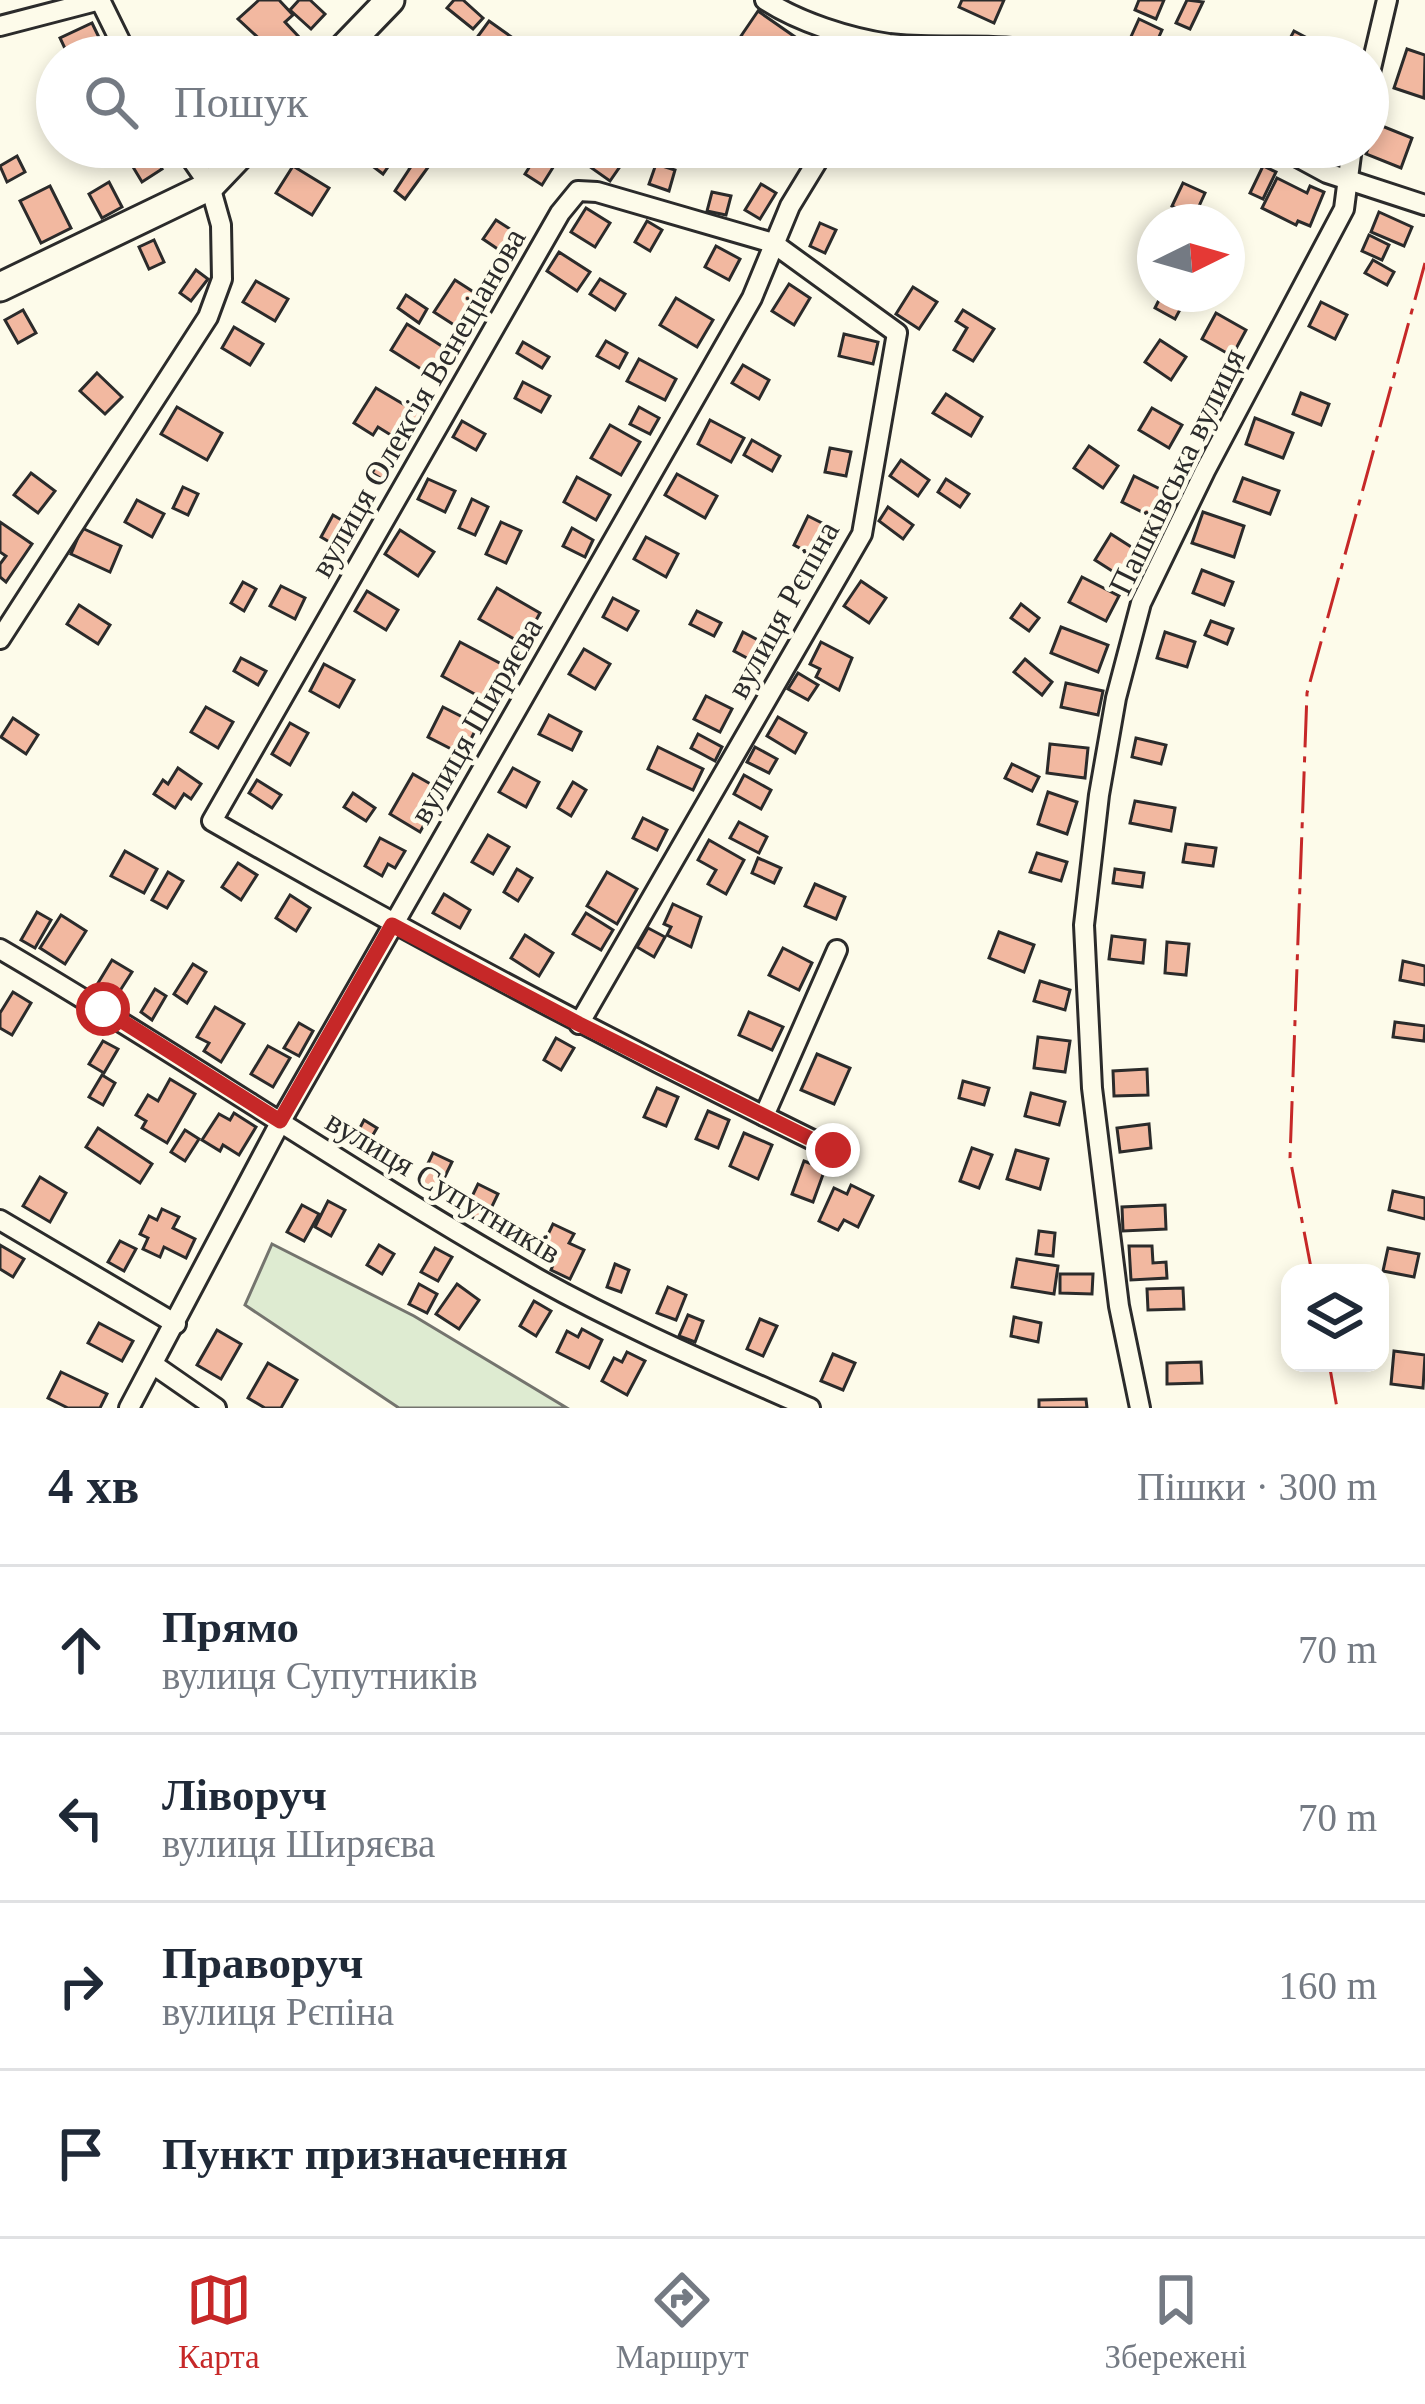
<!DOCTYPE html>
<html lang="uk">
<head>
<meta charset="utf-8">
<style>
	:root { --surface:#fff; --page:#f2f2f3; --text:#1f2937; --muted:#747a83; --line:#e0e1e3; --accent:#c62828 }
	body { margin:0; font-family:"Times New Roman",serif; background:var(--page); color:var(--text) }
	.controls { position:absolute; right:36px; bottom:36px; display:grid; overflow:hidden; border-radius:24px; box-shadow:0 6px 18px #0003 }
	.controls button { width:108px; height:108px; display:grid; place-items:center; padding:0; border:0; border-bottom:3px solid var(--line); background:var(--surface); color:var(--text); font:60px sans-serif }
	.compass { position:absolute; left:1137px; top:204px; width:108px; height:108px; border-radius:50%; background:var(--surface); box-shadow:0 6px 18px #0003; rotate:85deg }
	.stop { position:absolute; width:36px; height:36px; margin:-27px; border:9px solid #c62828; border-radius:50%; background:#fff }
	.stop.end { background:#c62828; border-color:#fff; box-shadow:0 3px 12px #0008 }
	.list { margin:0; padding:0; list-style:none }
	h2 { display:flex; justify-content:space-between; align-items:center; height:156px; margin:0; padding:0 48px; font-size:51px }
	h2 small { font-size:39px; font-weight:400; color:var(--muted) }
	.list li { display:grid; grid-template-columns:78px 1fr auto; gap:36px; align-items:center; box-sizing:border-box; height:168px; padding:0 48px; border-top:3px solid var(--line) }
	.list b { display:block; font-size:45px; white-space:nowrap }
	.list p { margin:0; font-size:39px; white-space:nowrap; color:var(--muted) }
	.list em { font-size:39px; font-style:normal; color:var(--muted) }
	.icon { flex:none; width:66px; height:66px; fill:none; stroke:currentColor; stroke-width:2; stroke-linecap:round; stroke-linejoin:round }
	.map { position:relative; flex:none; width:1425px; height:1408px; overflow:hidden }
	.search { position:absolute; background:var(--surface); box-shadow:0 6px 18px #0003; left:36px; right:36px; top:36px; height:132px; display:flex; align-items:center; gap:30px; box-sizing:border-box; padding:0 42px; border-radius:66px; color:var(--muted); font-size:45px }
	.sheet { height:828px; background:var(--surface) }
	nav { display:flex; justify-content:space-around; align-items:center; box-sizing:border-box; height:168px; border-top:3px solid var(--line); background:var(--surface); font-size:33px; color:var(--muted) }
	nav a { display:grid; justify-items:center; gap:6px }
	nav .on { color:var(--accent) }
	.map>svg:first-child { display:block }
	.green { fill:#deebd1; stroke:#74746e; stroke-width:3 }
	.building { fill:#f2b8a0; stroke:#2b2b2b; stroke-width:3 }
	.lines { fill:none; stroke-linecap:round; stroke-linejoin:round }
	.street-casing { stroke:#2b2b2b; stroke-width:24 }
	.secondary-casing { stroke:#2b2b2b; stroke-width:33 }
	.street { stroke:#fdfbea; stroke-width:18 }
	.secondary { stroke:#fdfbea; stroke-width:27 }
	.power { stroke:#c62828; stroke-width:3; stroke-dasharray:42 9 6 9; stroke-linecap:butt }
	.route { stroke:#c62828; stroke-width:15 }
	.labels { text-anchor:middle; stroke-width:9; stroke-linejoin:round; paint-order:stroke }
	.street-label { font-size:33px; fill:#2b2b2b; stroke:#fdfbea }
</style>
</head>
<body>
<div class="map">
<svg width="1425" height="1408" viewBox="0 0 1425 1408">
	<rect width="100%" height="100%" fill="#fdfbea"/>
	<polygon class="green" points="272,1244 414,1316 567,1408 399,1408 245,1305"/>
	<g class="building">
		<polygon points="259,0 279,0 293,15 285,22 299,37 279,57 238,19"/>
		<polygon points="299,0 310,0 325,14 311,29 290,10"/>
		<polygon points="454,0 463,0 483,18 473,29 447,8"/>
		<polygon points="962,0 1004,0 994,23 959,7"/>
		<polygon points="1139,0 1164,0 1156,19 1135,10"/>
		<polygon points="1187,0 1203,2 1190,29 1176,23"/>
		<polygon points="758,11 798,39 786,57 772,57 741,36"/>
		<polygon points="1139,19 1162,30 1150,57 1125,50"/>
		<polygon points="489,21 527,48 521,57 492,57 473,43"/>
		<polygon points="92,23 107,54 69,57 60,38"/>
		<polygon points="1294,31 1313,41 1304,57 1280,57"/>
		<polygon points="1407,49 1425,55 1424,98 1394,88"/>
		<polygon points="1377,124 1412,138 1401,168 1366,154"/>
		<polygon points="132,147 149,147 162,169 142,182 124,152"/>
		<polygon points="378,147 418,147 434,159 405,199 395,191 410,168 395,157 383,174 371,165 382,150"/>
		<polygon points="583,147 596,147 621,165 610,181 576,157"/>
		<polygon points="540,150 557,161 542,185 525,174"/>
		<polygon points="17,156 25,172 7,182 0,166"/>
		<polygon points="656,164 675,170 669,191 649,184"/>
		<polygon points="293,166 329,188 312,215 276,193"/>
		<polygon points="1263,166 1276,172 1263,199 1250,193"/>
		<polygon points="1277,178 1307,193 1310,186 1324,192 1310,226 1298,221 1296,225 1262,208"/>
		<polygon points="109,182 122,207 102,218 89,194"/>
		<polygon points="1183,183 1205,193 1194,217 1172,206"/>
		<polygon points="761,184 776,193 760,219 745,210"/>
		<polygon points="50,186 71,228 41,243 20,201"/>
		<polygon points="712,192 731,196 726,215 707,211"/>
		<polygon points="586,208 610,223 595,247 571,232"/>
		<polygon points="1379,212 1412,227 1404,246 1371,232"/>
		<polygon points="496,220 521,236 508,256 483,239"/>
		<polygon points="647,221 662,230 650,251 635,242"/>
		<polygon points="820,223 836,230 825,253 810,246"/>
		<polygon points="1369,235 1389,245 1382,260 1362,251"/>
		<polygon points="154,240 164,262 149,269 139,247"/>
		<polygon points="716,246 740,259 729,280 705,267"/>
		<polygon points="559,252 590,272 577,291 547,271"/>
		<polygon points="1373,260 1394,272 1387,285 1365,273"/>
		<polygon points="196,270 208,279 191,301 180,293"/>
		<polygon points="600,279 625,294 615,310 590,294"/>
		<polygon points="455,280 486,300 465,332 434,312"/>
		<polygon points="256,281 288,299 275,321 243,302"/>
		<polygon points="789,284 810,298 794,325 772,311"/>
		<polygon points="913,287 937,302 919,329 896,314"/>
		<polygon points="1162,294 1183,304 1175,319 1155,308"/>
		<polygon points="406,295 427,309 419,323 398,308"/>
		<polygon points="676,298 713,320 697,347 660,325"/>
		<polygon points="1321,302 1347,315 1335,339 1309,326"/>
		<polygon points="23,310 36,333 18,343 5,320"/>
		<polygon points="963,310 994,329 973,361 954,350 967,328 956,321"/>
		<polygon points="1216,313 1246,330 1232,356 1202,339"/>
		<polygon points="407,324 448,350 432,376 391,350"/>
		<polygon points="234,327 263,344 250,365 222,348"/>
		<polygon points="844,334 878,342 873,364 839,356"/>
		<polygon points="1160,340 1186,357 1171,380 1145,362"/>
		<polygon points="606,341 627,353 619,368 597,356"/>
		<polygon points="523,342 549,357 542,368 517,353"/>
		<polygon points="639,359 676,379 665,400 627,381"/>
		<polygon points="743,365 769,380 759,399 732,383"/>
		<polygon points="97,373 122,397 105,414 80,391"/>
		<polygon points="523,382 550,396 541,412 515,398"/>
		<polygon points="376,388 420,414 402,442 378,427 373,435 354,423"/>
		<polygon points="1301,393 1329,404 1321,425 1293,414"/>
		<polygon points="946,394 982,417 971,436 933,413"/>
		<polygon points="177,407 222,433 207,460 161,434"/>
		<polygon points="639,407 659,418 650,434 630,424"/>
		<polygon points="1152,408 1182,425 1169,448 1139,430"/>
		<polygon points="1255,418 1293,433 1283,458 1246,444"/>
		<polygon points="710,420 744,438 731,462 698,444"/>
		<polygon points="462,421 485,434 476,450 453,437"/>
		<polygon points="610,425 640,442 621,475 591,458"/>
		<polygon points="752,440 780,456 772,471 744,455"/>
		<polygon points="388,446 400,453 385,481 372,473"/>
		<polygon points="1089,446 1118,466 1103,488 1074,468"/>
		<polygon points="830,448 851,452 846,476 825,472"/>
		<polygon points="901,460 929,480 918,496 890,476"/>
		<polygon points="31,473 55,491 38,513 14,495"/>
		<polygon points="677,474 717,496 705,518 665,495"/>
		<polygon points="1134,476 1166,492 1154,518 1122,502"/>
		<polygon points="577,477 610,495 596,520 564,502"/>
		<polygon points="1243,478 1279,491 1270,514 1234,501"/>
		<polygon points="428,479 455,491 445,512 418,499"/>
		<polygon points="946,479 969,494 960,507 938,492"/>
		<polygon points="183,487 198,494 188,515 173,508"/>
		<polygon points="472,499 488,507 475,535 459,528"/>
		<polygon points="137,500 164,514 152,537 125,522"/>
		<polygon points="888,507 913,525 903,539 879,521"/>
		<polygon points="1203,512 1244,526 1234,557 1192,543"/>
		<polygon points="333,515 355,528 343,550 321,537"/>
		<polygon points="808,516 838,531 823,560 794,545"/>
		<polygon points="0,522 32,544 6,582 0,577 0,564 6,556 0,552"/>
		<polygon points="501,522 521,531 506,563 486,554"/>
		<polygon points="82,528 121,546 110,572 71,554"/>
		<polygon points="572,528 593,540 585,557 563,546"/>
		<polygon points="400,530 434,552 418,576 385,554"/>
		<polygon points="1111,534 1136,550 1120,576 1095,560"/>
		<polygon points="646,537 678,554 666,577 634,559"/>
		<polygon points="1202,570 1233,582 1224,605 1193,593"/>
		<polygon points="1082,577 1119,596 1106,621 1069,602"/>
		<polygon points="861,581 886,598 869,623 844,606"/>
		<polygon points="243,582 256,589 244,611 231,603"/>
		<polygon points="281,586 305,598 295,619 270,606"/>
		<polygon points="497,588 540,613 523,644 479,619"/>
		<polygon points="367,591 398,610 386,630 355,611"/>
		<polygon points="613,598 638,611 627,630 603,617"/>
		<polygon points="1021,604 1039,618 1029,631 1011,618"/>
		<polygon points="79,605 110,625 98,644 67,624"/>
		<polygon points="697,611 721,623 714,636 690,624"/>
		<polygon points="1211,621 1233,629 1227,644 1205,635"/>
		<polygon points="1061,627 1108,645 1098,672 1051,653"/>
		<polygon points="743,632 771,647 762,666 734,651"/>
		<polygon points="1165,632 1195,642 1187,667 1157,658"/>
		<polygon points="460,642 507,667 489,702 442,676"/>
		<polygon points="821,642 852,658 839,690 816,677 820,669 810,664"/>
		<polygon points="584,649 610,664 595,689 569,674"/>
		<polygon points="241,658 266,671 258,685 234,671"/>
		<polygon points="1025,659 1052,682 1042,695 1014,672"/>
		<polygon points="324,664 354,680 339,707 310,691"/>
		<polygon points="798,673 818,685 808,700 788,689"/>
		<polygon points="1066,683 1103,691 1098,715 1061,707"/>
		<polygon points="706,696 732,709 720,732 694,719"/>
		<polygon points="206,707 233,722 218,748 191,732"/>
		<polygon points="443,707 478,725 463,755 428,737"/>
		<polygon points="549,715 581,732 572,750 539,734"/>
		<polygon points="778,717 806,733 795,753 767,736"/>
		<polygon points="13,718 38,735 26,754 1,737"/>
		<polygon points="290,723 308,733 290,765 272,754"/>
		<polygon points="698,734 722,747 715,761 691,748"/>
		<polygon points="1136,738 1166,745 1161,764 1132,757"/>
		<polygon points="1050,744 1088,748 1085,778 1047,773"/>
		<polygon points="658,747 703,769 693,790 648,769"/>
		<polygon points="755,747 777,759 769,773 747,762"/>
		<polygon points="1012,764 1039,777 1032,791 1005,778"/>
		<polygon points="178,768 201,784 191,799 184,794 175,808 154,794 163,780 168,784"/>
		<polygon points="513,768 539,782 526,807 499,792"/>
		<polygon points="413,774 443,791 420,832 390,814"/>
		<polygon points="744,775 771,790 761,809 734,794"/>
		<polygon points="257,780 281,795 272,808 249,793"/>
		<polygon points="573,782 586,790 571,816 558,808"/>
		<polygon points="1048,792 1077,802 1067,834 1038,824"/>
		<polygon points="353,793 375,808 366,821 344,807"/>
		<polygon points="1135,801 1175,808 1171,831 1130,823"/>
		<polygon points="643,818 667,830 657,850 633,838"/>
		<polygon points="739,822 767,837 759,853 730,838"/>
		<polygon points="488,835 509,847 493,874 472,862"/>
		<polygon points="380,838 405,851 395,868 388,864 382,876 365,866"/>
		<polygon points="709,840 744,860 726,894 708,884 716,870 698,860"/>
		<polygon points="1186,844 1216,848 1213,866 1183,862"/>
		<polygon points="125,851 157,869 144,893 111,876"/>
		<polygon points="1037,853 1067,862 1061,881 1030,872"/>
		<polygon points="758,858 781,868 774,883 752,873"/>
		<polygon points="238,863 257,875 241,900 222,887"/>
		<polygon points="517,869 532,878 518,901 504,892"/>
		<polygon points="1115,869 1144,873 1142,887 1113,883"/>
		<polygon points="168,872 183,881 167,908 152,900"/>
		<polygon points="607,872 637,889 617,924 587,906"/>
		<polygon points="815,884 845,897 836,919 805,906"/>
		<polygon points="444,894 470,910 460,928 433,913"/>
		<polygon points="290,895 310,908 296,931 276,918"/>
		<polygon points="673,904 701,917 691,947 667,935 671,927 664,924"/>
		<polygon points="37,912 51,920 35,948 21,940"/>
		<polygon points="586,913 613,930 601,950 573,934"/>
		<polygon points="61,915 86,931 65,964 40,948"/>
		<polygon points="648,928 665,937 654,957 637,947"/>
		<polygon points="999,932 1034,945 1024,972 989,958"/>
		<polygon points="525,935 553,953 539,976 511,958"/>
		<polygon points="1112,936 1145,940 1143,963 1109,959"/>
		<polygon points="1167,942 1189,944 1186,975 1165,973"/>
		<polygon points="783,948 812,963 799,990 769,975"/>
		<polygon points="112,960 132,972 114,1000 95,988"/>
		<polygon points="1403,961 1425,966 1425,985 1400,980"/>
		<polygon points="193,964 206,972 187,1003 174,994"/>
		<polygon points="1040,981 1070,990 1065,1010 1034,1001"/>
		<polygon points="155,989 166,996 152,1020 141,1012"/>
		<polygon points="13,992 31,1003 12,1035 0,1028 0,1013"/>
		<polygon points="215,1007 244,1024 221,1062 204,1051 209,1043 197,1037"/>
		<polygon points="749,1012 783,1027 772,1050 739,1035"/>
		<polygon points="1395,1022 1425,1026 1424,1041 1393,1037"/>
		<polygon points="299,1023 313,1031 299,1056 284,1048"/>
		<polygon points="1038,1037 1070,1041 1065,1072 1034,1068"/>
		<polygon points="556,1038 574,1048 561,1070 544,1060"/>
		<polygon points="103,1041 118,1049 104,1073 89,1064"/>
		<polygon points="268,1046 290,1058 273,1087 251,1074"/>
		<polygon points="817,1054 850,1068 834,1104 801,1090"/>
		<polygon points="1147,1069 1148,1095 1114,1096 1113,1071"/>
		<polygon points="102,1075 115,1083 103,1105 89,1097"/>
		<polygon points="170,1079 195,1094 167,1143 142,1128 146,1121 136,1115 148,1095 158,1101"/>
		<polygon points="963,1081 989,1088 984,1105 959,1098"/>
		<polygon points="657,1088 678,1097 666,1126 644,1117"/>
		<polygon points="1031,1093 1065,1102 1059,1125 1025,1116"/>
		<polygon points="708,1111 729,1120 718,1148 696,1139"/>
		<polygon points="234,1113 256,1127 239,1155 223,1145 220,1151 202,1140 219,1114 230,1120"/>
		<polygon points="364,1120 377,1128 364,1150 352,1143"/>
		<polygon points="1149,1124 1151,1148 1120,1152 1117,1128"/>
		<polygon points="98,1128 152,1164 140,1183 86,1147"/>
		<polygon points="185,1130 199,1139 185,1161 171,1152"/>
		<polygon points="744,1133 772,1145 758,1179 730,1166"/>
		<polygon points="972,1148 992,1155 979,1188 960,1181"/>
		<polygon points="1016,1150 1048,1159 1040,1189 1007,1179"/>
		<polygon points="433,1153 452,1162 437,1193 418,1184"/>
		<polygon points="804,1161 825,1169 813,1202 792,1194"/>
		<polygon points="40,1177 66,1193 50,1222 23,1206"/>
		<polygon points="478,1184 498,1194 484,1223 464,1213"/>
		<polygon points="851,1185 873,1196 858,1227 844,1220 838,1230 819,1221 834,1188 847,1194"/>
		<polygon points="1393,1191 1425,1198 1425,1219 1389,1210"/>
		<polygon points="328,1201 345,1210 331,1236 315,1227"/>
		<polygon points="302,1205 319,1214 304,1241 287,1232"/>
		<polygon points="1165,1205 1166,1229 1123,1231 1122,1207"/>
		<polygon points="162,1209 179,1217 173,1228 195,1239 186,1258 164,1247 160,1257 143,1249 148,1238 140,1234 149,1216 157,1220"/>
		<polygon points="553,1224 574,1234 569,1243 584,1250 570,1279 551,1270 555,1260 539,1253"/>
		<polygon points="1039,1231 1055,1233 1053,1256 1036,1254"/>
		<polygon points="120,1241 136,1249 124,1271 108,1262"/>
		<polygon points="0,1245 24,1259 13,1277 0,1269"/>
		<polygon points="379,1245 394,1254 382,1274 367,1265"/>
		<polygon points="1129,1246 1152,1246 1153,1263 1166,1262 1167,1278 1131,1280"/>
		<polygon points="435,1248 452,1257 438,1281 421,1272"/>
		<polygon points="1388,1248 1419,1254 1414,1277 1383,1271"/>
		<polygon points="1017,1259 1058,1266 1054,1294 1012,1287"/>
		<polygon points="615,1264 629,1270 621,1292 607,1287"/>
		<polygon points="1060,1274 1093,1274 1092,1294 1060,1293"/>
		<polygon points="419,1284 437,1294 427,1313 409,1304"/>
		<polygon points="457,1284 479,1300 459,1329 436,1314"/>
		<polygon points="668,1287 686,1295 676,1320 657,1313"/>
		<polygon points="1183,1288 1184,1309 1148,1310 1147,1289"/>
		<polygon points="534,1301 551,1311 536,1336 520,1326"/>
		<polygon points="688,1315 703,1321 695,1342 679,1336"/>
		<polygon points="1014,1317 1041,1323 1038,1342 1011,1336"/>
		<polygon points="760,1319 777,1326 763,1356 747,1349"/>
		<polygon points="99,1323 133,1341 122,1361 88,1343"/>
		<polygon points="582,1329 602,1340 589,1368 557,1352 567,1331 578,1337"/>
		<polygon points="217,1330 241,1344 221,1379 197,1365"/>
		<polygon points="1394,1351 1425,1355 1423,1388 1391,1384"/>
		<polygon points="627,1352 645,1361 627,1395 602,1381 614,1358 622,1362"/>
		<polygon points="833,1354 855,1363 843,1390 821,1381"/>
		<polygon points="1201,1362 1202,1383 1167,1384 1167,1363"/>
		<polygon points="268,1363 297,1380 281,1408 265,1408 248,1398"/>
		<polygon points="61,1372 107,1394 100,1408 68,1408 48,1398"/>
		<polygon points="1086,1399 1087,1408 1039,1408 1039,1400"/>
	</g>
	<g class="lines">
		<defs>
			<g id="street">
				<polyline points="100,0 128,57"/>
				<path d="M765 0C798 22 849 38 889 44 944 51 1002 39 1056 57"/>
				<polyline points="0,26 100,0"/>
				<polyline points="1368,81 1387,0"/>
				<polyline points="1279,147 1327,173 1425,205"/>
				<polyline points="0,639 208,317 222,279 221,225 210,186 183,147"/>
				<path d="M0 949C182 1055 355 1175 538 1279 626 1328 718 1367 810 1408"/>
				<path d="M579 1024 862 534 897 333 773 243 597 192 578 191 560 213 212 821C416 938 622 1047 833 1150"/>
				<polyline points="764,1116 837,950"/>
				<polyline points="0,1220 176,1324"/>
				<polyline points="154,1365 216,1408"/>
				<polyline points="129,1408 281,1121 752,298 790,206 826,147"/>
				<polyline points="1140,1408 1119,1306 1092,1088 1084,925 1099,795 1116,698 1141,603 1205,471 1344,209 1352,147"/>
			</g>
			<g id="secondary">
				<polyline points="335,57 390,0"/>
				<polyline points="0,287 210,186 247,147"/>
			</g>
		</defs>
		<use href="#street" class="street-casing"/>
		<use href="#secondary" class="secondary-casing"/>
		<use href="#street" class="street"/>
		<use href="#secondary" class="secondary"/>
		<g class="power">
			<polyline points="1312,1273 1290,1158 1307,693 1425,263"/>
			<polyline points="1329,1363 1337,1408"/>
		</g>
	</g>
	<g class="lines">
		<polyline class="route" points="103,1009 280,1121 392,925 579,1024 833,1150"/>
	</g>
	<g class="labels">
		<g class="street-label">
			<text transform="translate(417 402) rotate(-60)" y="12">вулиця Олексія Венеціанова</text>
			<text transform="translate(1176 471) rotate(-64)" y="12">Пашківська вулиця</text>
			<text transform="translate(782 609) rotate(-61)" y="12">вулиця Рєпіна</text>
			<text transform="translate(475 720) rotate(-60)" y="12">вулиця Ширяєва</text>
			<text transform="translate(444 1186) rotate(31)" y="12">вулиця Супутників</text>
		</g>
	</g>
</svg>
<div class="controls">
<button><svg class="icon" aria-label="layers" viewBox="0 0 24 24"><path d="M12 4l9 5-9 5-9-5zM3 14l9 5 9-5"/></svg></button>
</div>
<svg class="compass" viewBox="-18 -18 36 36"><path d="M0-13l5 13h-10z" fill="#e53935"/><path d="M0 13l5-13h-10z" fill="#747a83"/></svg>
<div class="stop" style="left:103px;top:1009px"></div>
<div class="stop end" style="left:833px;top:1150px"></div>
<div class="search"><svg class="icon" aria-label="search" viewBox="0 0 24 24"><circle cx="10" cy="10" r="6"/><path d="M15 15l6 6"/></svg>Пошук</div>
</div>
<section class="sheet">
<h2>4 хв<small>Пішки · 300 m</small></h2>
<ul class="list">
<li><svg class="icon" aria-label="ahead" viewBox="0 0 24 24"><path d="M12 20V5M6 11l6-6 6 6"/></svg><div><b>Прямо</b><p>вулиця Супутників</p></div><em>70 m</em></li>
<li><svg class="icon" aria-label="left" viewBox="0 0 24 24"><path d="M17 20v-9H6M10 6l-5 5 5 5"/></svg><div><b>Ліворуч</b><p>вулиця Ширяєва</p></div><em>70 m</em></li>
<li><svg class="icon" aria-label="right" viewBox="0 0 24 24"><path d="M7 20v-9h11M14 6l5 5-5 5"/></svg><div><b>Праворуч</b><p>вулиця Рєпіна</p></div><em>160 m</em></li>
<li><svg class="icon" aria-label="arrive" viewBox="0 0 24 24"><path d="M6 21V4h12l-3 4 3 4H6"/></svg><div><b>Пункт призначення</b></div></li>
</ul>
</section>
<nav>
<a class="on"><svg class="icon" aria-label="map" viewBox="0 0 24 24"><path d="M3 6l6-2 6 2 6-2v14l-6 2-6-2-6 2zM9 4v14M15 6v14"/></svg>Карта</a>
<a><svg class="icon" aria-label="directions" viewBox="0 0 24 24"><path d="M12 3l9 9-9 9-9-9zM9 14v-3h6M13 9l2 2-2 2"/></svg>Маршрут</a>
<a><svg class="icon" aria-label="saved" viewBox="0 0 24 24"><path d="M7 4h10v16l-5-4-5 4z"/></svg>Збережені</a>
</nav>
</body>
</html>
